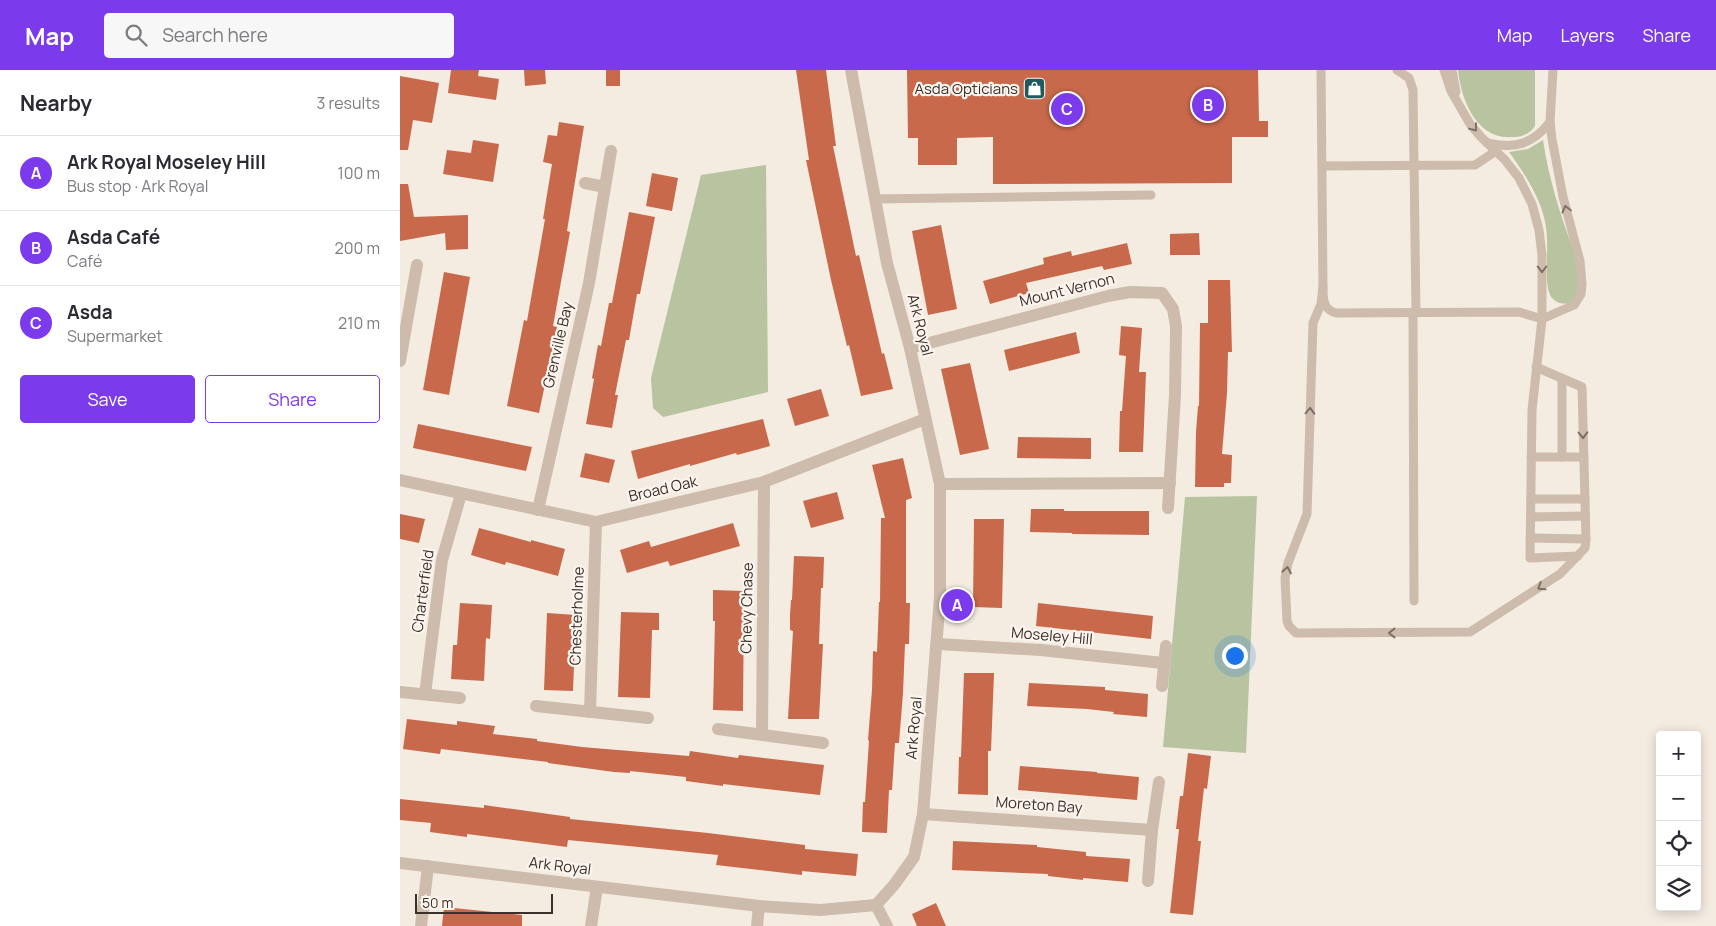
<!DOCTYPE html>
<html lang="en">
<head>
<meta charset="utf-8">
<style>
	:root { --surface:#fff; --page:#f7f7f7; --text:#2b2b33; --muted:#7c7c81; --line:#e1e1e2; --accent:#7c3aed }
	body { margin:0; font-family:Manrope,sans-serif; background:var(--page); color:var(--text) }
	.controls { position:absolute; right:15px; bottom:15px; display:grid; overflow:hidden; border-radius:5px; box-shadow:0 2px 12px #0003 }
	.controls button { width:45px; height:45px; display:grid; place-items:center; padding:0; border:0; border-bottom:1px solid var(--line); background:var(--surface); color:var(--text); font:25px sans-serif }
	.scale { position:absolute; left:15px; bottom:12px; width:138px; box-sizing:border-box; padding-left:5px; border:2px solid #3b302b; border-top:0; font-size:14px; line-height:18px; white-space:nowrap; color:#3b302b; -webkit-text-stroke:4px #fbf5ee; paint-order:stroke }
	.you { position:absolute; left:834px; top:585px; width:18px; height:18px; margin:-12px; border:4px solid #fff; border-radius:50%; background:#1a73e8; box-shadow:0 0 0 8px #1a73e833 }
	.badge { display:grid; place-items:center; width:32px; height:32px; border-radius:50%; background:var(--accent); color:#fff; font-size:16px; font-weight:700 }
	.pin { position:absolute; translate:-50% -50%; border:2px solid #fff; box-shadow:0 1px 5px #0006 }
	.list { margin:0; padding:0; list-style:none }
	h2 { display:flex; justify-content:space-between; align-items:center; height:65px; margin:0; padding:0 20px; font-size:21px }
	h2 small { font-size:16px; font-weight:400; color:var(--muted) }
	.list li { display:grid; grid-template-columns:32px 1fr auto; gap:15px; align-items:center; box-sizing:border-box; height:75px; padding:0 20px; border-top:1px solid var(--line) }
	.list b { display:block; font-size:19px; white-space:nowrap }
	.list p { margin:0; font-size:16px; white-space:nowrap; color:var(--muted) }
	.list em { font-size:16px; font-style:normal; color:var(--muted) }
	.actions { display:flex; gap:10px; padding:15px 20px }
	.actions a { flex:1; padding:11px 0; border:1px solid var(--accent); border-radius:5px; text-align:center; font-size:18px; color:var(--accent) }
	.actions .main { background:var(--accent); color:#fff }
	.icon { flex:none; width:28px; height:28px; fill:none; stroke:currentColor; stroke-width:2; stroke-linecap:round; stroke-linejoin:round }
	.map { position:relative; flex:none; width:1316px; height:856px; overflow:hidden }
	header { display:flex; align-items:center; gap:30px; box-sizing:border-box; height:70px; padding:0 25px; background:var(--accent); color:#fff }
	header strong { font-size:24px }
	nav { display:flex; gap:28px; margin-inline-start:auto; font-size:18px }
	.search { width:350px; height:45px; background:var(--page); display:flex; align-items:center; gap:12px; box-sizing:border-box; padding:0 18px; border-radius:5px; color:var(--muted); font-size:19px }
	main { display:flex }
	aside { flex:1; background:var(--surface) }
	.map>svg:first-child { display:block }
	.green { fill:#b8c4a0 }
	.building { fill:#c8694b }
	.lines { fill:none; stroke-linecap:round; stroke-linejoin:round }
	.lane { stroke:#cdbbac; stroke-width:9 }
	.street { stroke:#cdbbac; stroke-width:12 }
	.oneway { stroke:#7d6f65 }
	.labels { text-anchor:middle; stroke-width:4.5; stroke-linejoin:round; paint-order:stroke }
	.poi-label { font-size:15px; fill:#3b302b; stroke:#fbf5ee; text-anchor:end }
	.street-label { font-size:15px; fill:#3b302b; stroke:#fbf5ee }
</style>
</head>
<body>
<header>
<strong>Map</strong>
<div class="search"><svg class="icon" aria-label="search" viewBox="0 0 24 24"><circle cx="10" cy="10" r="6"/><path d="M15 15l6 6"/></svg>Search here</div>
<nav><a>Map</a><a>Layers</a><a>Share</a></nav>
</header>
<main>
<aside>
<h2>Nearby<small>3 results</small></h2>
<ul class="list">
<li><span class="badge">A</span><div><b>Ark Royal Moseley Hill</b><p>Bus stop · Ark Royal</p></div><em>100 m</em></li>
<li><span class="badge">B</span><div><b>Asda Café</b><p>Café</p></div><em>200 m</em></li>
<li><span class="badge">C</span><div><b>Asda</b><p>Supermarket</p></div><em>210 m</em></li>
</ul>
<div class="actions"><a class="main">Save</a><a>Share</a></div>
</aside>
<div class="map">
<svg width="1316" height="856" viewBox="0 0 1316 856">
	<rect width="100%" height="100%" fill="#f4ebe1"/>
	<g class="green">
		<path d="M1058 0H1135V56C1130 64 1122 67 1112 67 1077 70 1061 30 1058 0Z"/>
		<path d="M1143 70C1150 119 1168 167 1186 213L1170 233C1161 235 1152 232 1149 222 1145 211 1148 182 1147 169 1147 137 1127 107 1109 82L1128 79Z"/>
		<polygon points="366,95 368,322 263,347 253,338 251,308 301,105"/>
		<polygon points="857,426 846,683 763,677 785,427"/>
	</g>
	<g class="building">
		<polygon points="51,0 79,0 78,6 99,9 96,30 48,23"/>
		<polygon points="124,0 145,0 146,14 125,16"/>
		<rect x="206" y="0" width="14" height="16"/>
		<polygon points="396,0 426,0 436,76 433,76 456,186 459,185 482,284 484,283 493,319 461,326 449,275 447,276 431,210 406,90 409,90"/>
		<polygon points="507,0 858,0 859,51 868,51 868,67 832,67 832,113 593,114 593,67 557,68 557,95 518,95 518,68 508,68"/>
		<polygon points="0,6 39,13 32,53 13,50 8,80 0,80"/>
		<polygon points="159,52 184,56 167,161 170,162 153,256 157,257 139,343 107,336 124,250 127,251 145,149 143,149 152,94 143,92 148,65 157,66"/>
		<polygon points="73,70 99,74 93,112 43,104 47,80 71,83"/>
		<polygon points="252,103 278,108 272,141 246,136"/>
		<polygon points="0,114 8,114 14,147 68,145 68,179 46,180 45,163 0,171"/>
		<polygon points="229,142 255,147 240,224 237,224 229,270 226,270 215,325 218,325 212,358 186,354 194,309 192,308 198,275 201,276 209,233 212,233"/>
		<polygon points="541,155 557,239 528,245 512,161"/>
		<polygon points="799,163 800,185 770,185 770,164"/>
		<polygon points="727,173 732,194 704,200 702,196 626,213 629,223 590,234 583,211 644,194 643,188 671,181 672,186"/>
		<polygon points="44,202 70,207 49,325 23,320"/>
		<polygon points="808,210 830,210 832,282 828,282 827,323 822,384 832,385 831,413 824,413 824,417 795,417 796,362 798,336 799,336 800,253 808,253"/>
		<polygon points="721,256 742,258 739,302 746,302 743,382 719,382 720,341 722,341 726,286 719,285"/>
		<polygon points="676,262 680,283 609,301 604,280"/>
		<polygon points="570,293 589,379 560,385 541,299"/>
		<polygon points="421,319 429,346 395,356 387,329"/>
		<polygon points="363,349 370,376 337,385 336,383 290,396 290,394 238,409 231,381"/>
		<polygon points="18,354 132,377 126,401 13,378"/>
		<polygon points="618,367 691,368 691,389 617,388"/>
		<polygon points="185,383 215,390 209,413 180,407"/>
		<polygon points="503,388 512,428 506,430 506,533 510,533 509,574 505,574 503,623 499,673 495,673 492,720 489,720 487,763 462,762 463,732 465,732 469,671 468,670 472,620 473,581 477,582 479,532 480,532 481,448 485,448 472,395"/>
		<polygon points="437,422 444,449 411,458 403,431"/>
		<polygon points="631,439 664,439 664,441 749,441 749,465 672,464 672,463 630,462"/>
		<polygon points="0,444 25,449 19,473 0,469"/>
		<polygon points="574,449 604,449 602,538 573,537"/>
		<polygon points="333,453 340,476 270,496 268,491 227,503 220,480 249,471 251,477"/>
		<polygon points="79,458 131,472 131,470 165,479 158,506 106,492 105,495 71,485"/>
		<polygon points="394,486 424,487 423,518 421,518 419,574 423,574 419,649 388,649 393,561 390,560 390,545 391,530 392,530"/>
		<polygon points="313,520 344,521 343,641 313,640 315,551 313,551"/>
		<polygon points="60,533 92,535 90,569 86,568 84,611 51,609 53,575 57,575"/>
		<polygon points="638,533 753,546 751,569 636,556"/>
		<polygon points="221,542 259,543 259,560 252,560 250,628 218,627"/>
		<polygon points="147,543 176,545 173,621 144,620"/>
		<polygon points="564,603 594,603 591,681 588,681 588,725 558,724 559,687 561,687"/>
		<polygon points="629,613 705,617 705,620 748,624 747,647 713,644 714,642 687,639 627,636"/>
		<polygon points="7,649 57,655 57,651 95,656 93,664 137,669 137,671 182,677 289,686 290,681 338,688 339,685 424,695 420,725 323,714 323,716 286,711 286,707 230,701 230,703 214,702 148,693 148,692 41,679 40,684 3,679"/>
		<polygon points="788,683 811,686 807,719 804,718 798,771 801,771 793,845 770,843 779,759 776,759 780,726 783,726"/>
		<polygon points="620,696 697,702 697,703 739,707 737,730 618,720"/>
		<polygon points="0,729 84,738 84,735 170,747 170,749 308,763 405,775 405,779 458,784 456,806 402,801 402,805 316,795 318,785 269,780 168,770 167,777 67,764 67,767 30,762 31,753 0,750"/>
		<polygon points="553,771 637,775 637,777 686,782 686,786 730,789 728,812 683,808 683,810 648,806 648,804 552,800"/>
		<polygon points="536,833 546,856 517,856 512,844"/>
		<polygon points="44,837 122,845 122,856 42,856"/>
	</g>
	<g class="lines">
		<g class="lane">
			<path d="M921 0 923 220C923 232 925 240 936 243L1119 242 1142 249 1174 235 1181 224 1182 214 1180 191 1163 127 1152 69 1150 52 1153 0"/>
			<polyline points="997,0 1009,8 1013,20 1016,243"/>
			<polyline points="1044,0 1051,21 1070,54 1081,67 1105,90 1119,108 1132,134 1139,160 1142,185 1142,249 1132,340 1130,488 1178,486"/>
			<polyline points="1052,0 1056,22"/>
			<path d="M1087 73C1114 79 1132 75 1150 52"/>
			<polyline points="922,96 1075,95 1096,81"/>
			<polyline points="474,129 751,125"/>
			<polyline points="923,217 921,234 913,253 907,444 888,493 885,508 887,551 889,556 896,563 1070,562 1160,504 1185,478 1186,469 1182,317 1136,297"/>
			<polyline points="1013,243 1014,531"/>
			<polyline points="1131,387 1184,387"/>
			<polyline points="1162,387 1162,309"/>
			<polyline points="1131,429 1185,429"/>
			<polyline points="1131,447 1185,446"/>
			<polyline points="1130,468 1186,469"/>
		</g>
		<g class="street">
			<polyline points="185,113 205,117"/>
			<polyline points="510,278 708,226 730,222 762,223 773,239 776,256 775,325 768,438"/>
			<polyline points="0,291 17,195"/>
			<polyline points="0,410 196,452 364,412 525,349"/>
			<polyline points="540,414 770,413"/>
			<polyline points="138,440 189,213 211,81"/>
			<polyline points="538,574 641,580 763,593"/>
			<polyline points="762,616 766,576"/>
			<polyline points="0,622 60,628"/>
			<polyline points="25,624 42,490 61,424"/>
			<polyline points="136,636 248,648"/>
			<polyline points="190,642 196,452"/>
			<polyline points="318,659 423,673"/>
			<polyline points="362,664 364,412"/>
			<polyline points="523,744 752,760"/>
			<polyline points="0,793 359,836 420,840 476,835 494,815 514,787 523,744 540,527 540,414 510,278 487,193 451,0"/>
			<polyline points="748,811 752,760 759,712"/>
			<polyline points="476,835 487,856"/>
			<polyline points="21,856 28,796"/>
			<polyline points="191,856 197,817"/>
			<polyline points="357,856 359,836"/>
		</g>
	</g>
	<defs><path id="oneway-chevron" d="M-2-3.5L2.5 0L-2 3.5" fill="none" stroke-width="1.6" stroke-linecap="round" stroke-linejoin="round" transform="scale(1.25)"/></defs>
	<g class="oneway">
		<use href="#oneway-chevron" transform="translate(1074 58) rotate(53)"/>
		<use href="#oneway-chevron" transform="translate(1166 139) rotate(-105)"/>
		<use href="#oneway-chevron" transform="translate(1142 199) rotate(90)"/>
		<use href="#oneway-chevron" transform="translate(910 341) rotate(-88)"/>
		<use href="#oneway-chevron" transform="translate(1183 365) rotate(89)"/>
		<use href="#oneway-chevron" transform="translate(887 500) rotate(-80)"/>
		<use href="#oneway-chevron" transform="translate(1141 517) rotate(147)"/>
		<use href="#oneway-chevron" transform="translate(992 563) rotate(180)"/>
	</g>
	<defs>
		<symbol id="shop-square" viewBox="-11 -11 22 22"><rect x="-9" y="-9" width="18" height="18" rx="4" fill="#1f5a5e" stroke="#fbf5ee"/><path d="M-5-2.5h2.3a2.7 3.5 0 0 1 5.4 0H5L5.5 6h-11ZM-1.5-2.5h3a1.5 2.3 0 0 0-3 0Z" fill="#fff"/></symbol>
	</defs>
	<g fill-rule="evenodd">
		<use href="#shop-square" x="622" y="6" width="25" height="25"/>
	</g>
	<g class="labels">
		<g class="poi-label">
			<text x="618" y="24">Asda Opticians</text>
		</g>
		<g class="street-label">
			<text transform="translate(667 220) rotate(-14)" y="5">Mount Vernon</text>
			<text transform="translate(520 255) rotate(76)" y="5">Ark Royal</text>
			<text transform="translate(158 275) rotate(-77)" y="5">Grenville Bay</text>
			<text transform="translate(263 419) rotate(-13)" y="5">Broad Oak</text>
			<text transform="translate(23 521) rotate(-82)" y="5">Charterfield</text>
			<text transform="translate(347 538) rotate(-89)" y="5">Chevy Chase</text>
			<text transform="translate(177 546) rotate(-88)" y="5">Chesterholme</text>
			<text transform="translate(652 566) rotate(5)" y="5">Moseley Hill</text>
			<text transform="translate(514 658) rotate(-85)" y="5">Ark Royal</text>
			<text transform="translate(639 735) rotate(4)" y="5">Moreton Bay</text>
			<text transform="translate(160 796) rotate(7)" y="5">Ark Royal</text>
		</g>
	</g>
</svg>
<div class="controls">
<button>+</button>
<button>−</button>
<button><svg class="icon" aria-label="locate" viewBox="0 0 24 24"><circle cx="12" cy="12" r="6"/><path d="M12 2v4M12 18v4M2 12h4M18 12h4"/></svg></button>
<button><svg class="icon" aria-label="layers" viewBox="0 0 24 24"><path d="M12 4l9 5-9 5-9-5zM3 14l9 5 9-5"/></svg></button>
</div>
<div class="scale">50 m</div>
<div class="you"></div>
<div class="pin badge" style="left:557px;top:535px">A</div>
<div class="pin badge" style="left:808px;top:35px">B</div>
<div class="pin badge" style="left:667px;top:39px">C</div>
</div>
</main>
</body>
</html>
